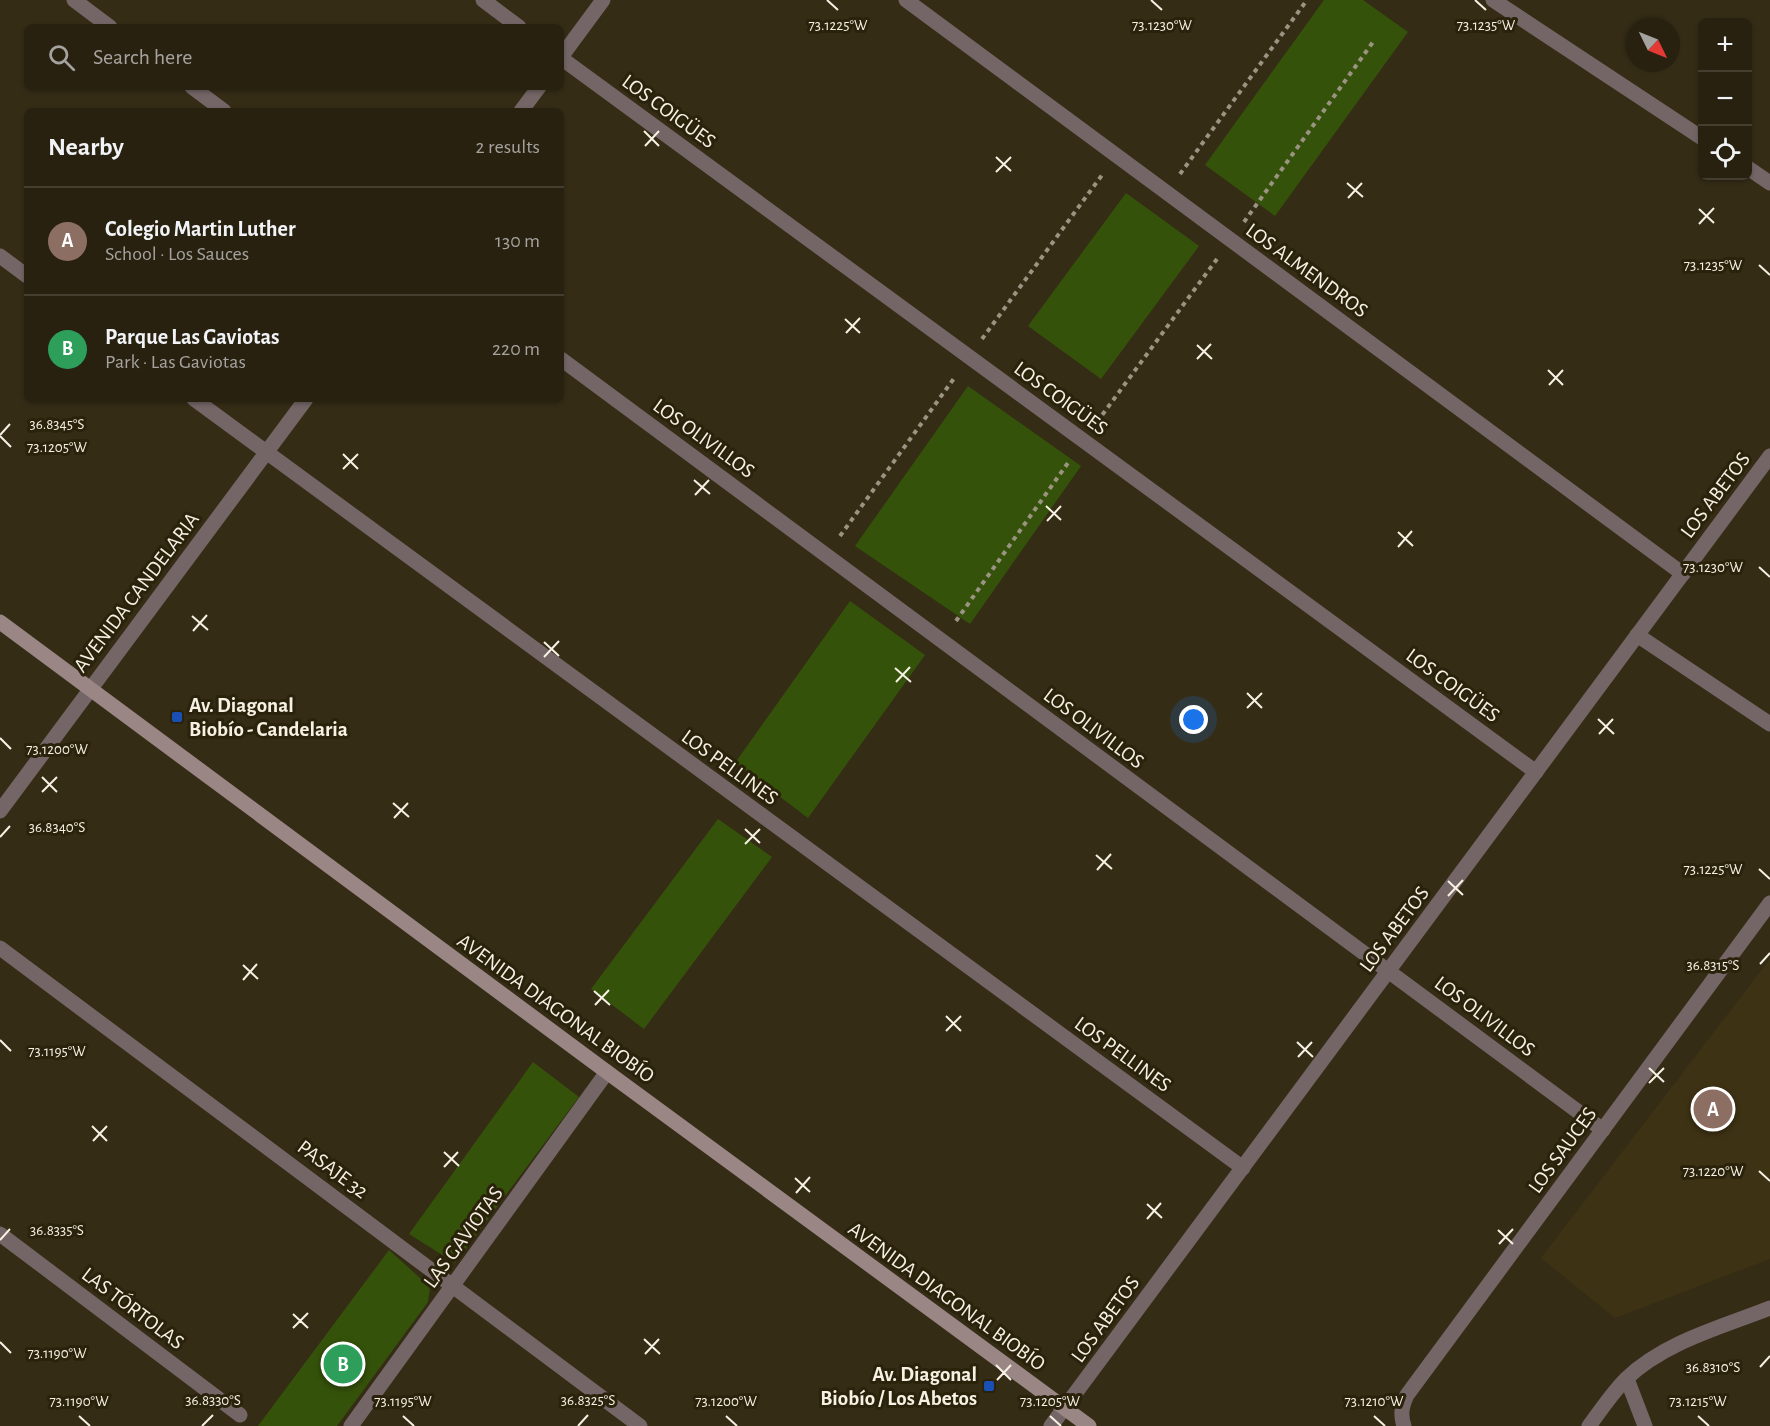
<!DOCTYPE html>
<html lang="en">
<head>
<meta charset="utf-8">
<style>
	:root { --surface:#282110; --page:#302919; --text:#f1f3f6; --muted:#a5a39f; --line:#443e30; --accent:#52cdcd }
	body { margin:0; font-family:"Alegreya Sans",sans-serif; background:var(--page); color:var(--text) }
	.controls { position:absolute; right:18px; top:18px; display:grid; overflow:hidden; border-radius:9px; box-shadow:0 2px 4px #0004 }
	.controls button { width:54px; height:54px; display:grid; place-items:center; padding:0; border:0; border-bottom:2px solid var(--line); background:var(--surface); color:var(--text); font:30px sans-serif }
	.compass { position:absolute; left:1626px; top:18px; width:54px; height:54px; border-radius:50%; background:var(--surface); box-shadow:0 2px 4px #0004; rotate:133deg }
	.you { position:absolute; left:1194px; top:720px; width:21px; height:21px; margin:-15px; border:4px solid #fff; border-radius:50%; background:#1a73e8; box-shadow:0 0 0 9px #1a73e833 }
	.badge { display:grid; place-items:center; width:39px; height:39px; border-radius:50%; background:var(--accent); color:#fff; font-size:20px; font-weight:700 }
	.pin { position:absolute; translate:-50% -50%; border:3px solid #fff; box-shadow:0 2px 6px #0006 }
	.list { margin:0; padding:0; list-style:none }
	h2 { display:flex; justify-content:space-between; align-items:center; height:78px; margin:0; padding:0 24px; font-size:26px }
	h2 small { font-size:20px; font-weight:400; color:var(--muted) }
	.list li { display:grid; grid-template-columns:39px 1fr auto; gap:18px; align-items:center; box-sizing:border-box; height:108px; padding:0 24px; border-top:2px solid var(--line) }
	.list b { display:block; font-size:22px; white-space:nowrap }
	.list p { margin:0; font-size:20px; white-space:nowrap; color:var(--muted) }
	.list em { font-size:20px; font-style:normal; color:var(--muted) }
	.icon { flex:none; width:33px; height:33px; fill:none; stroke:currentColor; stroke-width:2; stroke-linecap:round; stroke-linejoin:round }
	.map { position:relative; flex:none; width:1770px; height:1426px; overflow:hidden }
	.search { position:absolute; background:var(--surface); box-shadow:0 2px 4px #0004; left:24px; top:24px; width:540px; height:66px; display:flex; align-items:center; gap:15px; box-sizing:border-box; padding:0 21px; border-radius:9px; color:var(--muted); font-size:22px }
	.panel { position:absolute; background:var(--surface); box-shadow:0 2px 4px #0004; left:24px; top:108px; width:540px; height:294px; border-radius:9px }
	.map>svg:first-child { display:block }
	.built { fill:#3e3214 }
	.green { fill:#35520a }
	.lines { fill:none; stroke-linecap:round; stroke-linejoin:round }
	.path { stroke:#9b9482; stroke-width:4; stroke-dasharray:4.5 4.5; stroke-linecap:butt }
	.street { stroke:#746666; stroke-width:15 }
	.secondary { stroke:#9b8686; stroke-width:15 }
	.ticks { fill:none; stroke:#f6f1e3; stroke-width:2 }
	.transit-dot { fill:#1a4fb4; stroke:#2b220c; stroke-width:2 }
	.labels { text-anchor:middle; stroke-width:6; stroke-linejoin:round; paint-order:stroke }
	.street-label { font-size:21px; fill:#f6f1e3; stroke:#2b220c }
	.poi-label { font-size:21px; font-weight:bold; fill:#f6f1e3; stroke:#2b220c; text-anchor:start }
	.ticks-label { font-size:15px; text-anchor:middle; fill:#f6f1e3; stroke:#2b220c; stroke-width:6; stroke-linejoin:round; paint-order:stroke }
</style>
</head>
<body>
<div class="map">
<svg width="1770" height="1426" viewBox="0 0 1770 1426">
	<rect width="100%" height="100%" fill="#352c16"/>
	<polygon class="built" points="1770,959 1770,1259 1615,1318 1541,1258"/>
	<g class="green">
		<polygon points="1324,0 1363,0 1408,32 1275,216 1205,165"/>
		<polygon points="1126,193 1199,246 1101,379 1028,326"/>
		<polygon points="968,386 1081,466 970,624 855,546"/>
		<polygon points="850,601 925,655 808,818 735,763"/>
		<polygon points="718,819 772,857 644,1029 591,989"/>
		<polygon points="533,1062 579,1097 455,1263 409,1234"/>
		<polygon points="389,1250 430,1287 428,1302 337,1426 258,1426"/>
	</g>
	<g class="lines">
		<g class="path">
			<polyline points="1180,174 1307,0"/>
			<polyline points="1244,222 1373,42"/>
			<polyline points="982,339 1102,175"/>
			<polyline points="1097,422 1217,259"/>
			<polyline points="840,536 955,377"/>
			<polyline points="956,621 1070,460"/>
		</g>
		<g class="street">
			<polyline points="74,0 110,27"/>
			<polyline points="483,0 519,27"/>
			<polyline points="906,0 1683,574"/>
			<polyline points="1493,0 1702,138"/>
			<polyline points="561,57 603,0"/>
			<polyline points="561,58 1536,772"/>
			<polyline points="192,87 224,111"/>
			<polyline points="521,111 539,87"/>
			<polyline points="1748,168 1770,183"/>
			<polyline points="0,256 27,276"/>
			<polyline points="561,359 1603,1130"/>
			<polyline points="194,399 1243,1168"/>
			<polyline points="1637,635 1770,724"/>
			<polyline points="0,811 306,399"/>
			<polyline points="0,948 640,1426"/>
			<polyline points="0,1234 240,1415"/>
			<polyline points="1627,1379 1645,1426"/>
			<polyline points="351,1426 607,1072"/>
			<polyline points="1051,1426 1770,456"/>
			<path d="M1404 1426C1400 1414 1402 1406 1407 1395L1770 903"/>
			<path d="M1589 1426C1601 1410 1612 1393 1626 1379 1664 1342 1722 1327 1770 1308"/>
		</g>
		<polyline class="secondary" points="0,622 607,1072 1089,1426"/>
	</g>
	<path class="ticks" d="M827 0 838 10M1151 0 1162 10M1475 0 1486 10M644 131 659 146M645 146 659 131M996 157 1011 171M996 172 1011 157M1347 183 1363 197M1348 198 1362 183M1699 209 1714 223M1699 224 1714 208M1759 265 1770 275M845 319 860 333M846 333 860 318M1197 345 1212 359M1197 359 1211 344M1548 370 1563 385M1549 385 1563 370M0 435 10 424M0 436 11 447M343 454 358 469M343 469 358 454M694 480 710 494M695 495 709 480M1046 506 1061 520M1047 521 1061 506M1398 532 1413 546M1398 547 1412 531M1759 567 1770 577M192 616 208 630M193 631 207 615M544 642 559 656M544 657 559 641M895 668 911 682M896 682 910 667M1247 693 1262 708M1247 708 1262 693M1598 719 1614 734M1599 734 1613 719M0 738 11 749M42 777 57 792M42 792 57 777M393 803 409 817M394 818 408 803M745 829 760 843M0 837 10 826M745 844 760 829M1096 855 1112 869M1759 869 1770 879M1097 870 1111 854M1448 881 1463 895M1448 896 1463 880M1760 964 1770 953M243 965 258 979M243 980 257 964M594 991 610 1005M595 1005 609 990M946 1016 961 1031M946 1031 961 1016M0 1040 11 1051M1297 1042 1313 1057M1298 1057 1312 1042M1649 1068 1664 1082M1649 1083 1664 1068M92 1126 107 1141M93 1141 107 1126M444 1152 459 1166M444 1167 458 1152M1759 1171 1770 1181M795 1178 810 1192M796 1193 810 1177M1147 1204 1162 1218M1147 1219 1161 1203M1498 1230 1513 1244M0 1240 10 1229M1499 1244 1513 1229M293 1314 308 1328M293 1328 308 1313M644 1339 660 1354M0 1342 11 1353M645 1354 659 1339M996 1365 1011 1380M1760 1367 1770 1356M997 1380 1011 1365M79 1416 90 1426M403 1416 414 1426M726 1416 737 1426M1050 1416 1061 1426M1374 1416 1385 1426M1698 1416 1709 1426M202 1426 213 1415M578 1426 588 1415"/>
	<g class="transit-dot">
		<rect x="171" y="711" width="12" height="12" rx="3"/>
		<rect x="983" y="1380" width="12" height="12" rx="3"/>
	</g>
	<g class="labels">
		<g class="street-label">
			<text transform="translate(669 111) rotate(36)" y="7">LOS COIGÜES</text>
			<text transform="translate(1307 270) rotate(36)" y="7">LOS ALMENDROS</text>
			<text transform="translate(1061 398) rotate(36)" y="7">LOS COIGÜES</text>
			<text transform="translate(704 438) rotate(36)" y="7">LOS OLIVILLOS</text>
			<text transform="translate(1715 495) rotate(-53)" y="7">LOS ABETOS</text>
			<text transform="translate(136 592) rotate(-53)" y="7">AVENIDA CANDELARIA</text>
			<text transform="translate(1453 685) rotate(36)" y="7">LOS COIGÜES</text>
			<text transform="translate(1094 728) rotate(37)" y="7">LOS OLIVILLOS</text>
			<text transform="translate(730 767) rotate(36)" y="7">LOS PELLINES</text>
			<text transform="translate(1394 929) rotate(-53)" y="7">LOS ABETOS</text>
			<text transform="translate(556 1008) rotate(36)" y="7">AVENIDA DIAGONAL BIOBÍO</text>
			<text transform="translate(1485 1016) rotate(37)" y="7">LOS OLIVILLOS</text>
			<text transform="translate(1123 1054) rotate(36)" y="7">LOS PELLINES</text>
			<text transform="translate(1562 1150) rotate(-54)" y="7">LOS SAUCES</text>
			<text transform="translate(333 1169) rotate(37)" y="7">PASAJE 32</text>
			<text transform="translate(463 1237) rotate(-54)" y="7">LAS GAVIOTAS</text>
			<text transform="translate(947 1296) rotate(36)" y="7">AVENIDA DIAGONAL BIOBÍO</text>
			<text transform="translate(133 1308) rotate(37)" y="7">LAS TÓRTOLAS</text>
			<text transform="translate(1105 1319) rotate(-54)" y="7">LOS ABETOS</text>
		</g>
		<g class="poi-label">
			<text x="189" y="712">Av. Diagonal<tspan x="189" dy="24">Biobío - Candelaria</tspan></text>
			<text x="977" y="1381" text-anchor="end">Av. Diagonal<tspan x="977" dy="24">Biobío / Los Abetos</tspan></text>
		</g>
	</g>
	<g class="ticks-label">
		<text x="838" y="30">73.1225°W</text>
		<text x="1162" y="30">73.1230°W</text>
		<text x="1486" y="30">73.1235°W</text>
		<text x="1713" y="270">73.1235°W</text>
		<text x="57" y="429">36.8345°S</text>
		<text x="57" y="452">73.1205°W</text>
		<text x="1713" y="572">73.1230°W</text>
		<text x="57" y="754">73.1200°W</text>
		<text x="57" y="832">36.8340°S</text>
		<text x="1713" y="874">73.1225°W</text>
		<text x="1713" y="970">36.8315°S</text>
		<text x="57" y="1056">73.1195°W</text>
		<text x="1713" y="1176">73.1220°W</text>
		<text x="57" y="1235">36.8335°S</text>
		<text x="57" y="1358">73.1190°W</text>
		<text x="1713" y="1372">36.8310°S</text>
		<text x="213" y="1405">36.8330°S</text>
		<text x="588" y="1405">36.8325°S</text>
		<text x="79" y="1406">73.1190°W</text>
		<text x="403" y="1406">73.1195°W</text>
		<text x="726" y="1406">73.1200°W</text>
		<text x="1050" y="1406">73.1205°W</text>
		<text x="1374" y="1406">73.1210°W</text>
		<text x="1698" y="1406">73.1215°W</text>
	</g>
</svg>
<div class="controls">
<button>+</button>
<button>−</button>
<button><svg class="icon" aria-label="locate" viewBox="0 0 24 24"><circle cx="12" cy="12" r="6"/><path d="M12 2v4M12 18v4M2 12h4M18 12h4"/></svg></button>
</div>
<svg class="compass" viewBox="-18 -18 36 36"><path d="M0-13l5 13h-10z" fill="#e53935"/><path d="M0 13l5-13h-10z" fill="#a5a39f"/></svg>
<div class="you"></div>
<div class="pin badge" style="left:1713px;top:1109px;background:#8d6e63">A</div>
<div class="pin badge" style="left:343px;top:1364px;background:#2e9e5b">B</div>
<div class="search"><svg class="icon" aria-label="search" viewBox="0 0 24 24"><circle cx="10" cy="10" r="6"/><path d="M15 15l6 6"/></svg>Search here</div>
<section class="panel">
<h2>Nearby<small>2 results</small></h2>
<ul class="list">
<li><span class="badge" style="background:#8d6e63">A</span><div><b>Colegio Martin Luther</b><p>School · Los Sauces</p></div><em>130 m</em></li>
<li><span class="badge" style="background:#2e9e5b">B</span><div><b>Parque Las Gaviotas</b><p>Park · Las Gaviotas</p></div><em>220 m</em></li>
</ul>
</section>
</div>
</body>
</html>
